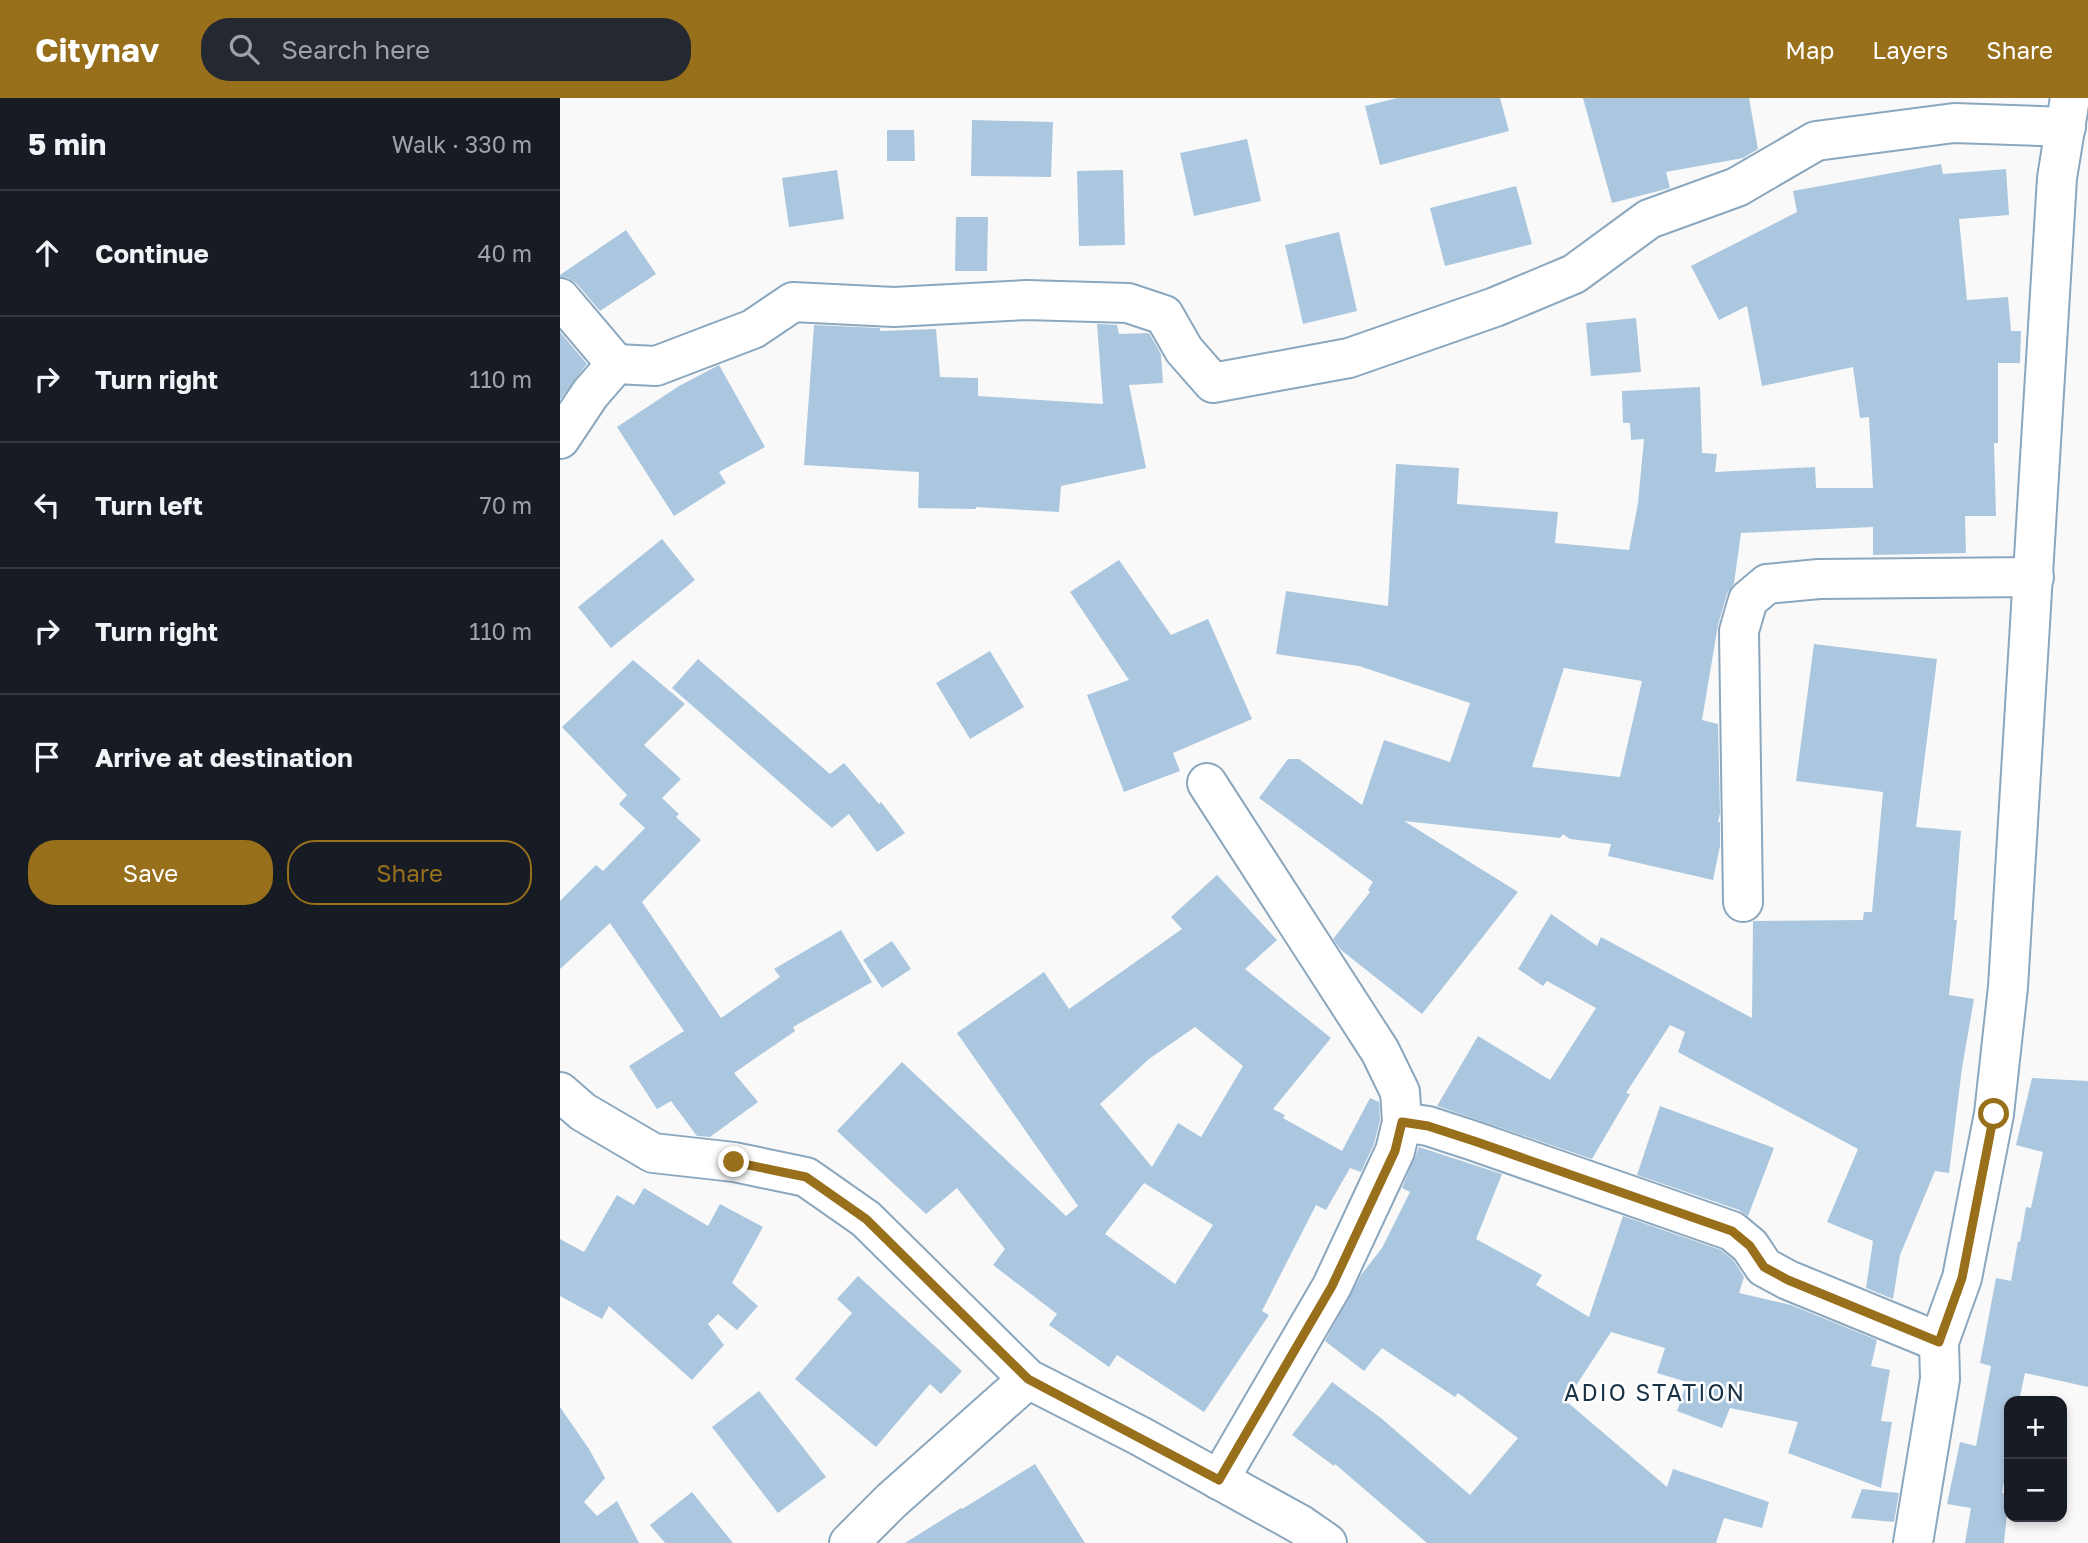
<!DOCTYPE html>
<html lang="en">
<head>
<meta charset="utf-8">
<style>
	:root { --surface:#171b24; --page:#242831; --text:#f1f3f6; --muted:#9ea1a6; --line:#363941; --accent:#986f1b }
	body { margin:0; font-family:"Golos Text",sans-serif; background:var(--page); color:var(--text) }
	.controls { position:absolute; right:21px; bottom:21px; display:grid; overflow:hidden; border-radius:14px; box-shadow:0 4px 10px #0003 }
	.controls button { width:63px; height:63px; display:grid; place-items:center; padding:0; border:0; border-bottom:2px solid var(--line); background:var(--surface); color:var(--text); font:35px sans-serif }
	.stop { position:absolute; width:21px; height:21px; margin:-16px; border:5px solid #986f1b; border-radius:50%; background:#fff }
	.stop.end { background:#986f1b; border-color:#fff; box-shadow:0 2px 7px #0008 }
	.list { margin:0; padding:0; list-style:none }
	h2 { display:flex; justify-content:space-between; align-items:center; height:91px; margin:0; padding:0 28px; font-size:30px }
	h2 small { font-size:23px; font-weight:400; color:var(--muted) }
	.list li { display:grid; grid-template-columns:46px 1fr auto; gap:21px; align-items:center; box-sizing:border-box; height:126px; padding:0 28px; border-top:2px solid var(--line) }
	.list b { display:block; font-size:26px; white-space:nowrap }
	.list em { font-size:23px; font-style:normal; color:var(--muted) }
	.actions { display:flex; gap:14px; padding:21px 28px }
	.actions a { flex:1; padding:16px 0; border:2px solid var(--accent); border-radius:28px; text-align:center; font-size:24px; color:var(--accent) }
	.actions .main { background:var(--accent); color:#fff }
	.icon { flex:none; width:38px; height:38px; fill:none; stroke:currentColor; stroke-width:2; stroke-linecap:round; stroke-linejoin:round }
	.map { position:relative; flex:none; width:1528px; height:1445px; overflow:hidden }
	header { display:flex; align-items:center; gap:42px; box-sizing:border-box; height:98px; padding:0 35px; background:var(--accent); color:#fff }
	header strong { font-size:33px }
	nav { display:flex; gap:38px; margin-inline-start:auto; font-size:24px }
	.search { width:490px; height:63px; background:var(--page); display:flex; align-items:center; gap:18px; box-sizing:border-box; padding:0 24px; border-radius:28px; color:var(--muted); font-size:26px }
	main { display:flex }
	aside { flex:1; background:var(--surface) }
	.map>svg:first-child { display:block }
	.building { fill:#abc7df; fill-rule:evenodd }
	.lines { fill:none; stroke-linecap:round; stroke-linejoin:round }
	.street-casing { stroke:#8ba7be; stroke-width:42 }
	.secondary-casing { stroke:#8ba7be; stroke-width:42 }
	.street { stroke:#fff; stroke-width:38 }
	.secondary { stroke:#fff; stroke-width:38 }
	.route { stroke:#986f1b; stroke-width:9 }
	.labels { text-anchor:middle; stroke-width:5; stroke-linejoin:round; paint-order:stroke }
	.quarter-label { font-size:23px; letter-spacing:2px; fill:#1a3245; stroke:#fff }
</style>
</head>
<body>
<header>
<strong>Citynav</strong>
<div class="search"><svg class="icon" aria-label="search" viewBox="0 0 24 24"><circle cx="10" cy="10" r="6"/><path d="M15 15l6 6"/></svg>Search here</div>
<nav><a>Map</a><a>Layers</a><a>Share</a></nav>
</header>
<main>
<aside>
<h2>5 min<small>Walk · 330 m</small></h2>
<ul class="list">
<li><svg class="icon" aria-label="ahead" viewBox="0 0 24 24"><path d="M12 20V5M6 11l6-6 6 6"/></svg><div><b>Continue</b></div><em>40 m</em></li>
<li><svg class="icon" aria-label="right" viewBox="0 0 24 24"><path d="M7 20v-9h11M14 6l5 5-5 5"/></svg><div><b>Turn right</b></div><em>110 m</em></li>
<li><svg class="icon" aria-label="left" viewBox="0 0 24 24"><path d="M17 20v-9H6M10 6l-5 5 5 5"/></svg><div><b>Turn left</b></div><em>70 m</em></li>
<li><svg class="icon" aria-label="right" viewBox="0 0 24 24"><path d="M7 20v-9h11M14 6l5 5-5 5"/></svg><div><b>Turn right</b></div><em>110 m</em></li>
<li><svg class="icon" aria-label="arrive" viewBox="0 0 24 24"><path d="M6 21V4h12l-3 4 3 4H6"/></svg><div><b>Arrive at destination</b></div></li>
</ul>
<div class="actions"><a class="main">Save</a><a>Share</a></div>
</aside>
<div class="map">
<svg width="1528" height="1445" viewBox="0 0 1528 1445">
	<rect width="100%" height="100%" fill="#f9f9f9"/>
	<g class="building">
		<polygon points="837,0 940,0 949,33 820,67 805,8"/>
		<polygon points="1023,0 1189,0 1198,51 1183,60 1106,74 1110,90 1052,105"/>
		<polygon points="412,22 493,24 491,79 411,78"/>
		<polygon points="327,32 354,32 355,63 327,63"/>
		<polygon points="687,41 701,103 634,118 620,55"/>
		<path d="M1381 66 1383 76 1446 71 1449 117 1399 121 1407 202 1448 199 1451 233H1461L1460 265H1438V345H1434L1436 418H1405L1406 455 1313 457V429L1181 435 1174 485 1167 496 1158 527 1142 622 1158 626 1160 715 1158 724H1160V748L1153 782 1048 758 1051 746 1010 741 1003 736 1000 740 844 723 958 794 862 916 781 852 773 841 810 794 808 792 813 784 699 700 728 661H739L802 707 824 642 890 664 910 605 799 568 716 556 726 493 828 508 836 366 899 370 897 406 998 414 995 445 1069 452 1078 405 1084 341 1071 342 1070 325H1063L1062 293 1140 289 1142 355 1157 356 1155 374 1255 369 1256 390H1313L1309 319 1300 320 1293 269 1202 288 1187 208 1159 222 1131 168 1237 114 1233 93ZM1004 570 1082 583 1060 679 972 669Z"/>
		<polygon points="277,72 284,121 229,129 222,80"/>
		<polygon points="563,72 565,147 519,148 517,73"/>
		<polygon points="956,88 972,146 885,168 870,110"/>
		<polygon points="396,119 428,119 427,173 395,173"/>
		<polygon points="66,132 96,176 40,213 17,186 8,180 0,179 0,177"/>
		<polygon points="779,134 797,213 743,226 725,147"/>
		<polygon points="1076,220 1081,274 1031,278 1026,225"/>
		<polygon points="537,226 557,227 559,236 589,235 601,256 603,285 569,287 586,370 501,388 499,414 416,409 416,411 358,410 359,374 244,367 254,227 320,230 320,233 376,231 380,279 418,280 418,298 543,306"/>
		<polygon points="0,234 27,266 0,302"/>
		<polygon points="159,267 205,349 159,374 166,385 114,418 57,329 119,288"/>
		<polygon points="102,441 135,482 51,550 18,509"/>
		<polygon points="559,462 611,537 648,521 692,621 613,655 620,673 564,694 527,597 569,582 510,494"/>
		<polygon points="1254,546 1377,561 1356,729 1401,733 1394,822 1397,822 1389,897 1414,901 1402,970 1389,1075 1375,1073 1340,1157 1333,1201 1306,1190 1313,1143 1267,1124 1298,1051 1118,954 1125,934 1110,927 1066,995 1070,996 1032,1061 877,1008 918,938 990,982 1036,910 987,883 983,888 958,871 991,816 1037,848 1041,839 1192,920 1193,823 1303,822 1304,814 1312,814 1323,694 1236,683"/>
		<polygon points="430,553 464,609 410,641 376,585"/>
		<polygon points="138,561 270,676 284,665 319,706 321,704 345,735 317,754 289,716 272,730 112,590"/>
		<polygon points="73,562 125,606 84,647 121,681 102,700 119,716 116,719 141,742 82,804 161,920 220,879 214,871 281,832 312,884 233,929 235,933 174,975 198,1004 150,1039 137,1038 111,1003 97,1011 69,968 124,933 50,825 0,871 0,803 36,767 43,773 85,730 59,706 67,697 2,629"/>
		<path d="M657 777 717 842 685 871 771 940 713 1011 725 1017 723 1020 782 1053 810 1000 819 1004 820 1022 814 1046 801 1074 790 1070 766 1112 756 1107 702 1213 709 1217 644 1314 557 1257 549 1269 489 1227 497 1216 433 1167 445 1151 397 1090 366 1116 277 1033 342 964 506 1118 518 1108 397 935 484 874 509 911 622 831 611 819ZM635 929 683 968 641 1039 618 1025 592 1069 540 1006 589 961ZM584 1085 653 1127 615 1186 545 1136Z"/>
		<polygon points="332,843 351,871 322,890 303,862"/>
		<polygon points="1472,980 1528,983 1528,1289 1465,1275 1459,1303 1449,1303 1449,1356 1442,1395 1449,1396 1444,1445 1405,1445 1411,1410 1387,1406 1400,1344 1416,1348 1431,1268 1420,1265 1436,1180 1451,1183 1458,1143 1460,1144 1466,1109 1471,1110 1483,1054 1456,1047"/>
		<polygon points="1100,1008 1214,1050 1188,1118 1179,1112 1077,1077"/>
		<polygon points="859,1049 942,1076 916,1141 982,1177 976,1187 1029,1219 1063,1118 1161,1152 1174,1163 1184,1179 1179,1195 1231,1207 1317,1242 1311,1268 1330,1272 1321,1323 1332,1324 1321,1390 1228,1355 1238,1324 1170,1310 1162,1330 1117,1313 1127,1284 1097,1275 1105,1250 1051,1234 1006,1303 1107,1389 1113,1371 1209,1404 1202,1430 1164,1420 1156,1445 867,1445 775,1366 774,1368 732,1337 772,1284 821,1320 910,1397 958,1340 898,1295 895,1299 822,1250 804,1273 765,1243 801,1177 822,1150 850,1094 842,1090"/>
		<polygon points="84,1090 148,1128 160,1106 203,1129 172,1185 198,1208 177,1232 158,1216 148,1226 164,1247 132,1282 49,1208 42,1221 0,1198 0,1141 24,1154 57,1097 74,1107"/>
		<polygon points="298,1178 402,1273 381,1296 370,1286 316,1349 235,1281 292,1215 277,1201"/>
		<polygon points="199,1293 266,1379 218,1415 152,1329"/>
		<polygon points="0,1309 29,1351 45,1380 24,1404 37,1418 57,1403 79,1445 0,1445"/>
		<polygon points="475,1366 525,1445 345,1445 401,1410 402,1411"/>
		<polygon points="1302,1391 1339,1395 1334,1424 1291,1420"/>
		<polygon points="132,1394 173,1445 105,1445 90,1427"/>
	</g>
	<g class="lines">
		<defs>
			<g id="street">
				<polyline points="0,200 56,266"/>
				<polyline points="0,341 30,296 56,266 96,268 193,231 233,204 334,209 466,202 568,205 604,217 624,252 653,285 789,260 935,209 1014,176 1089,121 1177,89 1256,43 1394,25 1506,29"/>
				<polyline points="647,685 820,953 840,994 842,1024 835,1053 772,1188 659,1382"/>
				<polyline points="1183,804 1179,533 1188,502 1207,486 1259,481 1474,479"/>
				<polyline points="0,994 23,1014 93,1055 174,1064 246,1079 306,1121 468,1281 580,1338 741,1427 767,1445"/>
				<polyline points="842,1024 868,1028 914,1043 1172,1133 1190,1148 1204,1169 1228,1182 1379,1244"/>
				<polyline points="289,1445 331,1403 468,1281"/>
			</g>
			<polyline id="secondary" points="1353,1445 1380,1281 1379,1244 1402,1180 1434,1016 1448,889 1497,80 1510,0"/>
		</defs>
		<use href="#street" class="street-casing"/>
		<use href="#secondary" class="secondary-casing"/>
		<use href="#street" class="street"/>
		<use href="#secondary" class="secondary"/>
	</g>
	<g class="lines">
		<polyline class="route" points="174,1064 246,1079 306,1121 468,1281 659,1382 772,1188 835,1053 842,1024 868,1028 914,1043 1172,1133 1190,1148 1204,1169 1228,1182 1379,1244 1402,1180 1434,1016"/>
	</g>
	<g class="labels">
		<g class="quarter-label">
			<text x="1095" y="1303">ADIO STATION</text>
		</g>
	</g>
</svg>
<div class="controls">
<button>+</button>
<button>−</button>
</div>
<div class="stop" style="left:1434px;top:1016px"></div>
<div class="stop end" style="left:174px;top:1064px"></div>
</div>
</main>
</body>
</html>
